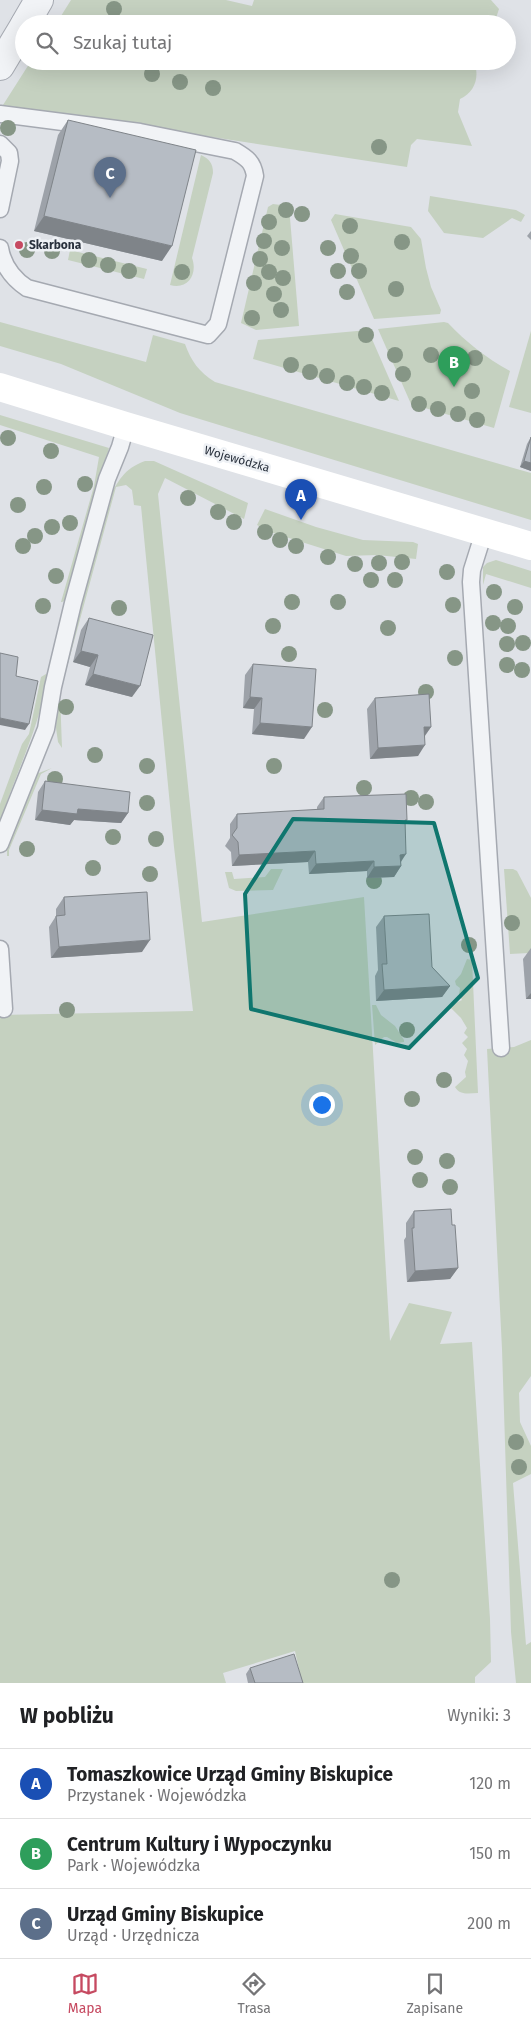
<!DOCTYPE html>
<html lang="pl">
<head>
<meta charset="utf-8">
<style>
	:root { --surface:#fff; --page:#f6f6f6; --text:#202124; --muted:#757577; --line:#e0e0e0; --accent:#c64a61 }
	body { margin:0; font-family:"Fira Sans",sans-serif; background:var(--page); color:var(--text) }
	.you { position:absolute; left:321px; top:1104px; width:18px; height:18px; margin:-12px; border:4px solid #fff; border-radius:50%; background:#1a73e8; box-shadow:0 0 0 8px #1a73e833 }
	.badge { display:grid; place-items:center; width:32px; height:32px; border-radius:50%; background:var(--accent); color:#fff; font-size:16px; font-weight:700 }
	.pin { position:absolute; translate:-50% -41px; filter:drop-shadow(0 1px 2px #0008) }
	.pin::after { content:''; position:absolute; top:26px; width:18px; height:15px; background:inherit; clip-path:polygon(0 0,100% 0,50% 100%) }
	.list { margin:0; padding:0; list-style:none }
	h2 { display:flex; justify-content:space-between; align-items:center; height:65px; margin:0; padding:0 20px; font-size:21px }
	h2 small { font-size:16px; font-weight:400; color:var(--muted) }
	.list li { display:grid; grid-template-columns:32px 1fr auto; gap:15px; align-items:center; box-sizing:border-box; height:70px; padding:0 20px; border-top:1px solid var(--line) }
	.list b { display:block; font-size:19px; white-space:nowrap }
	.list p { margin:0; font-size:16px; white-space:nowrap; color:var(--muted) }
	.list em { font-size:16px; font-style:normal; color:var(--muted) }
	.icon { flex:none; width:28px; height:28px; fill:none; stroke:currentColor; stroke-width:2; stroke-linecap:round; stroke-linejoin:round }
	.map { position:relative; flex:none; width:531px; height:1683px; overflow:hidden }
	.search { position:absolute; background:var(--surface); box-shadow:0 5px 20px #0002; left:15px; right:15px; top:15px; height:55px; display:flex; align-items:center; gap:12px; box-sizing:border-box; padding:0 18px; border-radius:28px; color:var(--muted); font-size:19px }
	.sheet { height:275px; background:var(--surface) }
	nav { display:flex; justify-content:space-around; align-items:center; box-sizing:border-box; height:70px; border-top:1px solid var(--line); background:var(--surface); font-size:14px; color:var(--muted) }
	nav a { display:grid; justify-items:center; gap:2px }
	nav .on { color:var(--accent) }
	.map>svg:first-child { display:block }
	.green { fill:#c5d1c0 }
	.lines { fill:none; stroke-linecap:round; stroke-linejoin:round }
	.service-casing { stroke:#a5a9b1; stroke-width:19 }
	.tertiary-casing { stroke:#a5a9b1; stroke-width:30 }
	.service { stroke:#f1f3f6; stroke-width:16 }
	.tertiary { stroke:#f1f3f6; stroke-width:28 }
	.secondary { stroke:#fff; stroke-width:28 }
	.tree { fill:#869686 }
	.wall { fill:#9da2a9 }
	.shaded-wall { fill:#7f8489 }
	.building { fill:#b6bcc4; stroke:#7f8489 }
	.marked { fill:#0f766e; fill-opacity:0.2; stroke:#0f766e; stroke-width:4; stroke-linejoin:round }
	.poi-dot { fill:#c64a61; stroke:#eef1f5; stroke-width:2 }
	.labels { text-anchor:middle; stroke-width:5; stroke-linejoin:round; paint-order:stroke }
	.poi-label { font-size:12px; font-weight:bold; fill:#29313d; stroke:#eef1f5; text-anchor:start }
	.street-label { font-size:12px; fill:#29313d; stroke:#eef1f5 }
</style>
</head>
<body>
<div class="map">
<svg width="531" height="1683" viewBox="0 0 531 1683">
	<rect width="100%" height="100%" fill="#dfe2e7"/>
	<g class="green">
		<polygon points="71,0 226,0 252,6 254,0 491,0 499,9 494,24 56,24"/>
		<path d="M31 61H474C480 77 475 92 460 99L458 112 472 146 417 139 411 145 407 167 3 105Z"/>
		<path d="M201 155C209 159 213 163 213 173L192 258C198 274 188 290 170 285Z"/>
		<polygon points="430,196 516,210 525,215 521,222 512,218 483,238 444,233 428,211"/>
		<polygon points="273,204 289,206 299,326 256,330 241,323 268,207"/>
		<polygon points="335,214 411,227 421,239 426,268 431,287 441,310 440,314 374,319 331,220"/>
		<polygon points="70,250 147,269 144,279 68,260"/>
		<path d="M0 322 146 362 153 335 185 344C191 361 199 372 215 382L531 473V520L180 413 61 364 0 346Z"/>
		<path d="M444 322 448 323C466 342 486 358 510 371L494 428 411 404 378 329Z"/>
		<polygon points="368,330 399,401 253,359 258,340"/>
		<polygon points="531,331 531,413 509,407"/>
		<polygon points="0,415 109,448 66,600 62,602 61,602 94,486 99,457 0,425"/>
		<path d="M145 461H154L248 503 244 519 165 478 158 494 202 922 364 897 390 1341 409 1303 452 1312 440 1344 472 1342 490 1619 491 1662 475 1677V1683H302L295 1651 223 1673 226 1683H0V1015L193 1011 174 847 141 506 134 505 132 490 126 485 116 487 60 693 62 748 58 742 56 728 57 692 107 500C119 481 123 469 145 461Z"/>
		<polygon points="265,509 316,527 363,540 413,542 418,544 416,559 377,555 346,556 270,532 257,525"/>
		<polygon points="496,560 531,571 531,588 486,574 483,585 483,567 487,563"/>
		<path d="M46 674 48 676C39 729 16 772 0 822V804L22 744 29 734 41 677Z"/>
		<polygon points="52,768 41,774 9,850 9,856 7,856 7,844 36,774"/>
		<polygon points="271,869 283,869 273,890 236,891 229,888 225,872 232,872 234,879 265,877"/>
		<polygon points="504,869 513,869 517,871 531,898 531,952 529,953 510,954"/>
		<path d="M467 959 472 960 478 1093C470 1093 460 1096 455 1087L466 1077 465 1072 468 1061 464 1055 467 1049 462 1043 468 1037 464 1033 467 1028 461 1018 449 1006 462 1000 459 994 460 988 456 985 455 981 461 974Z"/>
		<polygon points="372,1005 376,1005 381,1015 395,1026 404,1040 404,1042 397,1043 387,1037 384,1037 375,1045"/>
		<polygon points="531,1040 531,1376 519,1393 520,1422 531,1446 531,1474 513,1483 526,1645 531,1642 531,1683 516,1683 511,1632 502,1349 487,1049 514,1047"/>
	</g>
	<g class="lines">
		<defs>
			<g id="service">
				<path d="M0 114 140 132 235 151C247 158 253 162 255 176L218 324 208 335 27 288C12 278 3 266 0 248"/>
				<polyline points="0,144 9,153 10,161 0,209"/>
				<polyline points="484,532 472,570 471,582 501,1048"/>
				<polyline points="0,844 46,729 53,687 73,603 107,479 120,447 126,426"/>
				<polyline points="0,949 4,1009"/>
			</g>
			<g id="tertiary">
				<polyline points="25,24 39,0"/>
				<polyline points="0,66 24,26"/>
			</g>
		</defs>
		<use href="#service" class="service-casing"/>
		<use href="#tertiary" class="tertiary-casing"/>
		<use href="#service" class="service"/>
		<use href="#tertiary" class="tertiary"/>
		<polyline class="secondary" points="0,387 126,426 531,546"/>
	</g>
	<g class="tree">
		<circle cx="114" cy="9" r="8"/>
		<circle cx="152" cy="74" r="8"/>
		<circle cx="180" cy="82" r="8"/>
		<circle cx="213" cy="88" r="8"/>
		<circle cx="8" cy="128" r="8"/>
		<circle cx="379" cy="147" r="8"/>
		<circle cx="286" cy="210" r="8"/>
		<circle cx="302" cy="214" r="8"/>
		<circle cx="269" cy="222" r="8"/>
		<circle cx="350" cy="226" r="8"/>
		<circle cx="264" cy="241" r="8"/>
		<circle cx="402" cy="242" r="8"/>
		<circle cx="282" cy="248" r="8"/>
		<circle cx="328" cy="248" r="8"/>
		<circle cx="27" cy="250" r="8"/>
		<circle cx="52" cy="251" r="8"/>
		<circle cx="351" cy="256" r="8"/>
		<circle cx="260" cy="259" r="8"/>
		<circle cx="89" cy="260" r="8"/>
		<circle cx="108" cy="265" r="8"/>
		<circle cx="129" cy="271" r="8"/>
		<circle cx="338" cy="271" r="8"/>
		<circle cx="359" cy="271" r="8"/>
		<circle cx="182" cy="272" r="8"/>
		<circle cx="269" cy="272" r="8"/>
		<circle cx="283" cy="278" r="8"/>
		<circle cx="254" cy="283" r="8"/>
		<circle cx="396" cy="289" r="8"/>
		<circle cx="347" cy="292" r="8"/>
		<circle cx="274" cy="294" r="8"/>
		<circle cx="281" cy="310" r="8"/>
		<circle cx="252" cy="318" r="8"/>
		<circle cx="366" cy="335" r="8"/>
		<circle cx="395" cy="355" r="8"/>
		<circle cx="431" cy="355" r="8"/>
		<circle cx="475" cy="358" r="8"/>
		<circle cx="291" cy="365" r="8"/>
		<circle cx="310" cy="372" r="8"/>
		<circle cx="403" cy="374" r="8"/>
		<circle cx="327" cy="376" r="8"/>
		<circle cx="347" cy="383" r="8"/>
		<circle cx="364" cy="387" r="8"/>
		<circle cx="472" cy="391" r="8"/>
		<circle cx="382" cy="393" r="8"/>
		<circle cx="419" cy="404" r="8"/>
		<circle cx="438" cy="409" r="8"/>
		<circle cx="458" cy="414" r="8"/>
		<circle cx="477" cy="420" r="8"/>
		<circle cx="8" cy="438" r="8"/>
		<circle cx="51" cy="451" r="8"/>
		<circle cx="85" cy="484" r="8"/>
		<circle cx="44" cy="487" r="8"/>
		<circle cx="188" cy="498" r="8"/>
		<circle cx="18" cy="505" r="8"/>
		<circle cx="218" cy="512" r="8"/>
		<circle cx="234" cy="522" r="8"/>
		<circle cx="70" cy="523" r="8"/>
		<circle cx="52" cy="527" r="8"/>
		<circle cx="265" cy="532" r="8"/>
		<circle cx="35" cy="536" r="8"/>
		<circle cx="280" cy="540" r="8"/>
		<circle cx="23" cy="546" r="8"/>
		<circle cx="296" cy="546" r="8"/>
		<circle cx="328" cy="557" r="8"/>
		<circle cx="402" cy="562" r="8"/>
		<circle cx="379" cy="563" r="8"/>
		<circle cx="355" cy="564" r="8"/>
		<circle cx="447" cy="572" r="8"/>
		<circle cx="56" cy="576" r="8"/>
		<circle cx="371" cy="580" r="8"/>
		<circle cx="395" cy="580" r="8"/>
		<circle cx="494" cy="592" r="8"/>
		<circle cx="292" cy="602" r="8"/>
		<circle cx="338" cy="602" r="8"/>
		<circle cx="453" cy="605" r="8"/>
		<circle cx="43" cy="606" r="8"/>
		<circle cx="515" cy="607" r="8"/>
		<circle cx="119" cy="608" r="8"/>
		<circle cx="493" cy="623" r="8"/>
		<circle cx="273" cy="626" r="8"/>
		<circle cx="508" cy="626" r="8"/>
		<circle cx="388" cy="628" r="8"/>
		<circle cx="523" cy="643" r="8"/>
		<circle cx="507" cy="644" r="8"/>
		<circle cx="289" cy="654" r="8"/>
		<circle cx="455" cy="658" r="8"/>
		<circle cx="507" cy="665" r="8"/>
		<circle cx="522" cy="670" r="8"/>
		<circle cx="426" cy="692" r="8"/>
		<circle cx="66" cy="707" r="8"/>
		<circle cx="325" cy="710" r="8"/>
		<circle cx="95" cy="755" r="8"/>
		<circle cx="147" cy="766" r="8"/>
		<circle cx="274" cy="766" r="8"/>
		<circle cx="55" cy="779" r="8"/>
		<circle cx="364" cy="788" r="8"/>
		<circle cx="411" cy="798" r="8"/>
		<circle cx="426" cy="802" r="8"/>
		<circle cx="147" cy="803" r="8"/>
		<circle cx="113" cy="837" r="8"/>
		<circle cx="156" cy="839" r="8"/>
		<circle cx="27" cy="849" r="8"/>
		<circle cx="93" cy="868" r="8"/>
		<circle cx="150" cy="874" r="8"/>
		<circle cx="374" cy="881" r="8"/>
		<circle cx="512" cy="923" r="8"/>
		<circle cx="469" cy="945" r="8"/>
		<circle cx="67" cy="1010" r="8"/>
		<circle cx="407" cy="1030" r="8"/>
		<circle cx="444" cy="1080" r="8"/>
		<circle cx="412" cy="1099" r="8"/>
		<circle cx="415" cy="1157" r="8"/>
		<circle cx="447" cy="1161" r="8"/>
		<circle cx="420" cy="1180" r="8"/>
		<circle cx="450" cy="1187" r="8"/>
		<circle cx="516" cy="1442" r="8"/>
		<circle cx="519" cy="1467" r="8"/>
		<circle cx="392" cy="1580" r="8"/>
	</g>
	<g class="wall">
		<polygon points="68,120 162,261 34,231 58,135"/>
		<polygon points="531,231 531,240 527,236"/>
		<polygon points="531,437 531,471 520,467 527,444"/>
		<polygon points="89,618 132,697 85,685 90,667 73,662 81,630"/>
		<polygon points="253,664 304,739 252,734 254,709 243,708 245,675"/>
		<polygon points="375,698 431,727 425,736 418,756 370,759 367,709"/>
		<polygon points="45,781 128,813 121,823 74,820 70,825 35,820 38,792"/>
		<polygon points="324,797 407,820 405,824 401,862 401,866 394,877 367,878 367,871 309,874 308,862 232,866 231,852 225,846 230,838 230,824 237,814 317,810 317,807"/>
		<polygon points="64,897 142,952 51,958 49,927 56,916 56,909"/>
		<polygon points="384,916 450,986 442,997 376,1001 375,976 378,970 376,927"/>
		<polygon points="531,948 531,999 526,999 523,959"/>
		<polygon points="414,1211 452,1225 458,1268 450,1279 407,1282 404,1240 406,1237 406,1223"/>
		<polygon points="250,1668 303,1683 248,1683 246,1674"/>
	</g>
	<g class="shaded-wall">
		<polygon points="44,216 172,246 162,261 34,231"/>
		<polygon points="524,461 531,463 531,471 520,467"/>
		<polygon points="81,651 98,655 90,667 73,662"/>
		<polygon points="93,674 140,686 132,697 85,685"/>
		<polygon points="250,697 262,698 254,709 243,708"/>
		<polygon points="0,718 29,724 25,730 0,725"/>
		<polygon points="260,723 312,727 304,739 252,734"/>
		<polygon points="424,727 431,727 423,738"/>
		<polygon points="425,745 418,756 370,759 378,748"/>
		<polygon points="78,809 128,813 121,823 74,820 70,825 35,820 42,810"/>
		<polygon points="315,851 308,862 232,866 239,855"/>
		<polygon points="406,854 399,865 400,855"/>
		<polygon points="374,861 367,871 309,874 316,864"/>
		<polygon points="401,866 394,877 367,878 374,867"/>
		<polygon points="150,940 142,952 51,958 59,947"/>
		<polygon points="450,986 442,997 376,1001 384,990"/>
		<polygon points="531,993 531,999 526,999"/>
		<polygon points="458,1268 450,1279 407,1282 415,1271"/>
	</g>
	<g class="building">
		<polygon points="68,120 196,150 172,246 44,216"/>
		<polygon points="531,437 531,463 524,461"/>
		<polygon points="89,618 153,635 140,686 93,674 98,655 81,651"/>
		<polygon points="0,653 18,657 16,676 38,681 29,724 0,718"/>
		<polygon points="253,664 316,669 312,727 260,723 262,698 250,697"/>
		<polygon points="429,694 431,727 424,727 425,745 378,748 375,698"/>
		<polygon points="45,781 130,792 128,813 78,809 77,814 42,810"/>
		<polygon points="406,794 407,820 405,820 406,854 400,855 401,866 374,867 374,861 316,864 315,851 239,855 238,842 232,835 237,828 237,814 324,809 324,797"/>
		<polygon points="147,892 150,940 59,947 56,916 65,915 64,897"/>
		<polygon points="429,914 432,967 450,986 384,990 382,964 387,964 384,916"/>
		<polygon points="451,1209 452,1225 455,1225 458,1268 415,1271 412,1228 414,1228 414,1211"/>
		<polygon points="294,1654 303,1683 255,1683 250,1668"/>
	</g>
	<path class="marked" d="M293 819 434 823 478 978 409 1048 251 1009 245 894Z"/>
	<circle class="poi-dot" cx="19" cy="245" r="5"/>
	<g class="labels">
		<g class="poi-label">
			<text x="29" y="249">Skarbona</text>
		</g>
		<g class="street-label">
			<text transform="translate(237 459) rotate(16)" y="4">Wojewódzka</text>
		</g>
	</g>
</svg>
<div class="you"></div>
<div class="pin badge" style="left:301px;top:520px;background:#1a4fb4">A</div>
<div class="pin badge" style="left:454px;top:387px;background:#2e9e5b">B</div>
<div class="pin badge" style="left:110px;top:198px;background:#5c6f8a">C</div>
<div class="search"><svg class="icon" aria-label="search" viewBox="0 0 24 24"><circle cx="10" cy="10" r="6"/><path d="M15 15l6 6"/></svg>Szukaj tutaj</div>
</div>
<section class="sheet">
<h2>W pobliżu<small>Wyniki: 3</small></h2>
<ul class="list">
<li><span class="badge" style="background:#1a4fb4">A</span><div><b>Tomaszkowice Urząd Gminy Biskupice</b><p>Przystanek · Wojewódzka</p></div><em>120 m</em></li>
<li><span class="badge" style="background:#2e9e5b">B</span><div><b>Centrum Kultury i Wypoczynku</b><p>Park · Wojewódzka</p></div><em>150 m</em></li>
<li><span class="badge" style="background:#5c6f8a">C</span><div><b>Urząd Gminy Biskupice</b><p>Urząd · Urzędnicza</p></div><em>200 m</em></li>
</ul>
</section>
<nav>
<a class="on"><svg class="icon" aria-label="map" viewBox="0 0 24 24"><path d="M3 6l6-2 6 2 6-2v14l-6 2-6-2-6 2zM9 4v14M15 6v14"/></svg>Mapa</a>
<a><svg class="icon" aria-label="directions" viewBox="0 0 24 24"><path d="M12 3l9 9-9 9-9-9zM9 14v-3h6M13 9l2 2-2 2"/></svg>Trasa</a>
<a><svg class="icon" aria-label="saved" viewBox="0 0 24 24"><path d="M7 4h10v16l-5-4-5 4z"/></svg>Zapisane</a>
</nav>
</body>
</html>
